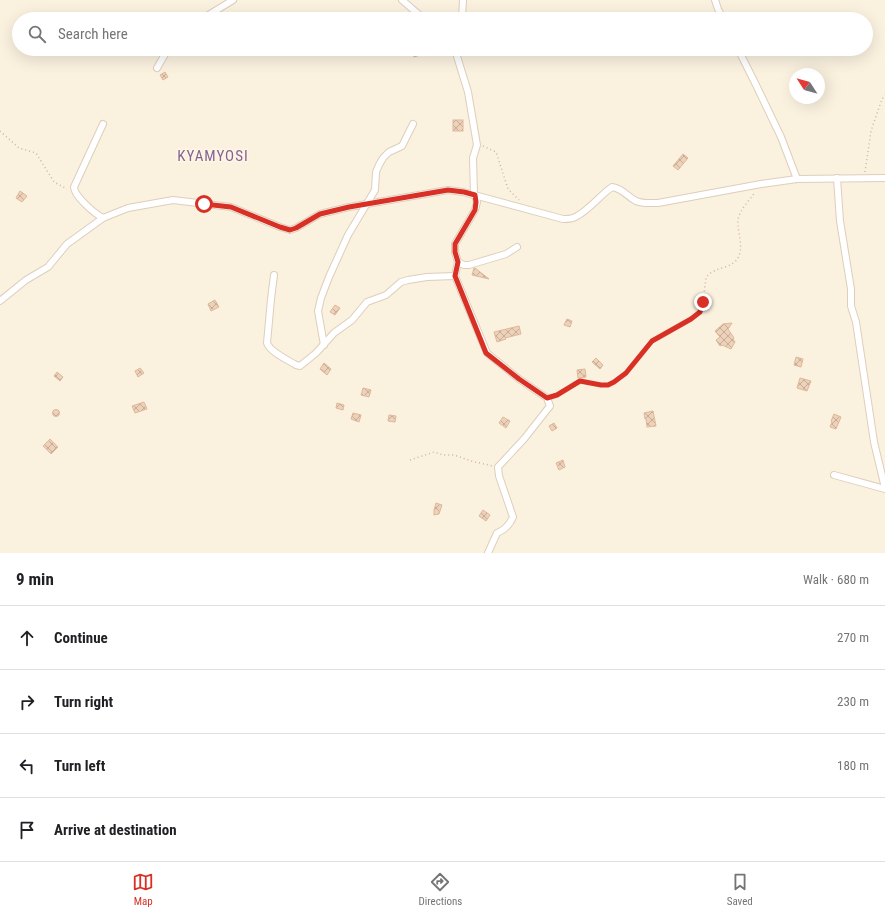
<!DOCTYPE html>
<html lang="en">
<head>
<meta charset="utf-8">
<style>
	:root { --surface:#fff; --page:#f6f6f6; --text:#202124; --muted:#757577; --line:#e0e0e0; --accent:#d93025 }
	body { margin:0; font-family:"Roboto Condensed",sans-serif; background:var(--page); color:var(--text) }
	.compass { position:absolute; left:789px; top:68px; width:36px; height:36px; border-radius:50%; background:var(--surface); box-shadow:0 4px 16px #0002; rotate:306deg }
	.stop { position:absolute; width:12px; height:12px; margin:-9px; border:3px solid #d93025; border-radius:50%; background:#fff }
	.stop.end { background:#d93025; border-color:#fff; box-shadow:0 1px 4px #0008 }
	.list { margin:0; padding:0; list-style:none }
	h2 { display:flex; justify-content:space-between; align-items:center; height:52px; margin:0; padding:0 16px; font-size:17px }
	h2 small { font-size:13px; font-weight:400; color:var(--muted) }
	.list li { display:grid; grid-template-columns:26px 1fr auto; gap:12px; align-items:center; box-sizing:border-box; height:64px; padding:0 16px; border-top:1px solid var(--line) }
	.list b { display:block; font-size:15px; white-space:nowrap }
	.list em { font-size:13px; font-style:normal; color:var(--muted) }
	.icon { flex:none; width:22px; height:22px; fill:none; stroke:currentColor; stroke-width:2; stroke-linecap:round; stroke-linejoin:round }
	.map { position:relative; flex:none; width:885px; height:553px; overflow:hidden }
	.search { position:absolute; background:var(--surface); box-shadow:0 4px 16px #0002; left:12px; right:12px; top:12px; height:44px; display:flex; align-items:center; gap:10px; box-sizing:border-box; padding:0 14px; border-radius:22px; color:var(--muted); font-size:15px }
	.sheet { height:308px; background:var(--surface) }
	nav { display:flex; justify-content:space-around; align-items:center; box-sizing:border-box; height:56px; border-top:1px solid var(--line); background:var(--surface); font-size:11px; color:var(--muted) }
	nav a { display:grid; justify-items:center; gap:2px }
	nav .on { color:var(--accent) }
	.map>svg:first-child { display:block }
	.building { fill:url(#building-cross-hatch); stroke:#e0b89a }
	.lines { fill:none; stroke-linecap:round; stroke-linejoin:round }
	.minor-casing { stroke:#decebc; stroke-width:8 }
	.path { stroke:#d2b49c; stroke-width:1.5; stroke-dasharray:1 3; stroke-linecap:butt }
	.minor { stroke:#fff; stroke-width:6 }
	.route { stroke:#d93025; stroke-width:5 }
	.labels { text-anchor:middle; stroke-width:3.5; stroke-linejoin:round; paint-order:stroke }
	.quarter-label { font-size:15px; letter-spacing:1px; fill:#856492; stroke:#fef5e5 }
</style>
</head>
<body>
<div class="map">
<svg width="885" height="553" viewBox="0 0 885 553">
	<defs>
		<pattern id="building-cross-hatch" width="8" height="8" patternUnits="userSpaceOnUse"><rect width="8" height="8" fill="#eed1b9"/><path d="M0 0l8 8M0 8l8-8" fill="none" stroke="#c5ac98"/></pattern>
	</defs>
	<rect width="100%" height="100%" fill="#faf1df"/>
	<g class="building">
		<polygon points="412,49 418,49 420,55 414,57"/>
		<polygon points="165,72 168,77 163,80 160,75"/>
		<rect x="453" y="120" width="10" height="11"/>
		<polygon points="683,154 688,158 678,170 673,166"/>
		<polygon points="20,191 27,196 22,202 16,198"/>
		<polygon points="474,268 475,268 489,279 472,275"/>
		<polygon points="215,300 219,307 211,311 208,304"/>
		<polygon points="335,305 340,308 335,315 330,312"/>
		<polygon points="567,319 572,321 570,327 564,325"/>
		<polygon points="732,323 728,329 734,338 733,339 735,342 731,349 722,345 720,346 716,340 720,337 715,331 723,324"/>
		<polygon points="519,326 521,334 505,338 506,339 497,342 494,332"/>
		<polygon points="796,357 803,359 801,367 794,365"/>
		<polygon points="596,358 603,365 600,369 592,362"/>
		<polygon points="324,363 331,369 327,375 320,369"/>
		<polygon points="140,368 144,373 138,377 135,371"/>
		<polygon points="585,369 586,377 578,378 577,370"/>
		<polygon points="57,372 63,377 60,381 54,376"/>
		<polygon points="800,378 811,381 807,391 797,388"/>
		<polygon points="363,388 371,390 369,397 361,395"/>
		<polygon points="144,402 147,409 135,413 132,406"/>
		<polygon points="337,403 344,405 343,410 336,408"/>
		<circle cx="56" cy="413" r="3.5"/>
		<polygon points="653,411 656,426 647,427 646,419 645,419 644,413"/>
		<polygon points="353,413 361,415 359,422 351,419"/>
		<polygon points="834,414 841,417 836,429 830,427 832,422 831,421"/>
		<polygon points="389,415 396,416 395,422 388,421"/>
		<polygon points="503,417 510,421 506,428 499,423"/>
		<polygon points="554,423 557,428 552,431 549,426"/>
		<polygon points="50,439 58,447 51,454 43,446"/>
		<polygon points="563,460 565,467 559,470 556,463"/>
		<polygon points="436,503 442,505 439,514 434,515 434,510"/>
		<polygon points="483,510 490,515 486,521 479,516"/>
	</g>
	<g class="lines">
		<defs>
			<g id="minor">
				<polyline points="402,0 424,19"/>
				<polyline points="715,0 718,9 723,19"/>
				<polyline points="202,19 233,0"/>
				<polyline points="462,19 463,0"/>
				<polyline points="453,49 456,53 468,92 477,145 473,158 474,195"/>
				<polyline points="738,49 756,85 781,137 797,179"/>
				<polyline points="157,68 168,49"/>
				<path d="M103 124 74 187C74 196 95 214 103 218L128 208 173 200 231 207 280 227 290 230 296 228 320 214 349 207 448 190 463 192 563 219C566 219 570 219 573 218 587 213 600 195 612 187 624 189 626 196 636 201 643 204 651 203 658 203L761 184 797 179 885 178"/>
				<polyline points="837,178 840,221 851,289 851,306 856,322 874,442 885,488"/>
				<path d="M475 195 477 202 475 210 455 244V252L458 262 455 276 487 353 519 379 547 398 550 406 524 439 498 467 499 476 513 517C510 524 505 530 497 533L488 553"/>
				<polyline points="458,262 464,265 469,265 506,254 517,247"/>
				<path d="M274 275 271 299 267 343C270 352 288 360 296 365L300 366 316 353 334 333 352 320 367 302 386 295 401 282 408 280 427 277 455 276"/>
				<polyline points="0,301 26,280 48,267 67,244 103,218"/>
				<polyline points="324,345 318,311 321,298 329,277 348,235 375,190 376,172 379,165 383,158 389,152 402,146 413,124"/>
				<polyline points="834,475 885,489"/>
			</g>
		</defs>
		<use href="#minor" class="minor-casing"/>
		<g class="path">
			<polyline points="0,131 19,148 36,153 54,182 67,189"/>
			<polyline points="483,146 496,152 508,189 519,200"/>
			<polyline points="865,172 871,131 882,99 885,95"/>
			<path d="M553 396 580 381C588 383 601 387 610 384 623 378 633 366 642 355 645 350 648 344 653 340 666 331 695 323 702 309L706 278C713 266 733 270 739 256 744 243 735 227 739 216 742 207 750 200 755 192"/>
			<polyline points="410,460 434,452 443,455 454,455 471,461 493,466"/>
		</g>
		<use href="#minor" class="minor"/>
	</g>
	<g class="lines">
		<polyline class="route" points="204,204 231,207 280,227 290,230 296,228 320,214 349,207 448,190 464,192 475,195 476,202 475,210 455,244 455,252 458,262 455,276 486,353 519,379 547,398 557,395 580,381 601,385 608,385 614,382 626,373 652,341 691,319 700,312 703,302"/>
	</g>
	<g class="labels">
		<g class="quarter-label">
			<text x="213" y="161">KYAMYOSI</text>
		</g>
	</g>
</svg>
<svg class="compass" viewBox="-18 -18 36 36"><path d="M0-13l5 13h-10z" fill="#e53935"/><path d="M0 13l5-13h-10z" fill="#757577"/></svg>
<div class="stop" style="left:204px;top:204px"></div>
<div class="stop end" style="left:703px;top:302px"></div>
<div class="search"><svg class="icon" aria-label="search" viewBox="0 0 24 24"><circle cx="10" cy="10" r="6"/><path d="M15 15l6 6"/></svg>Search here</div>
</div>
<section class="sheet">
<h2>9 min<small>Walk · 680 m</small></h2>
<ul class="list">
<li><svg class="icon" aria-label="ahead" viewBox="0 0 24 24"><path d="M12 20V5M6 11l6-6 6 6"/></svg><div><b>Continue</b></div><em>270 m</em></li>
<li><svg class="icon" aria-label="right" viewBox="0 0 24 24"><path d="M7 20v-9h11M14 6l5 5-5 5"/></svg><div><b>Turn right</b></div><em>230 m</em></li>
<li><svg class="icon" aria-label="left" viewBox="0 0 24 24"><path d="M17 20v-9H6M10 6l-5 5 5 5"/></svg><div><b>Turn left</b></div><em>180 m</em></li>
<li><svg class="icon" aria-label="arrive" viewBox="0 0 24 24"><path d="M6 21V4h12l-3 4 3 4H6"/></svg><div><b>Arrive at destination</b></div></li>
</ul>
</section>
<nav>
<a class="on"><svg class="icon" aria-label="map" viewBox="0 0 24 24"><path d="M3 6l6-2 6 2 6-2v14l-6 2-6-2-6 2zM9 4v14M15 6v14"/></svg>Map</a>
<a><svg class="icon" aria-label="directions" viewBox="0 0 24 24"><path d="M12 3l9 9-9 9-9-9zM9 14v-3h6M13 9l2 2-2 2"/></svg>Directions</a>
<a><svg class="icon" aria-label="saved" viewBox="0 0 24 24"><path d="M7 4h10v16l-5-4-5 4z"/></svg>Saved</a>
</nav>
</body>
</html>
